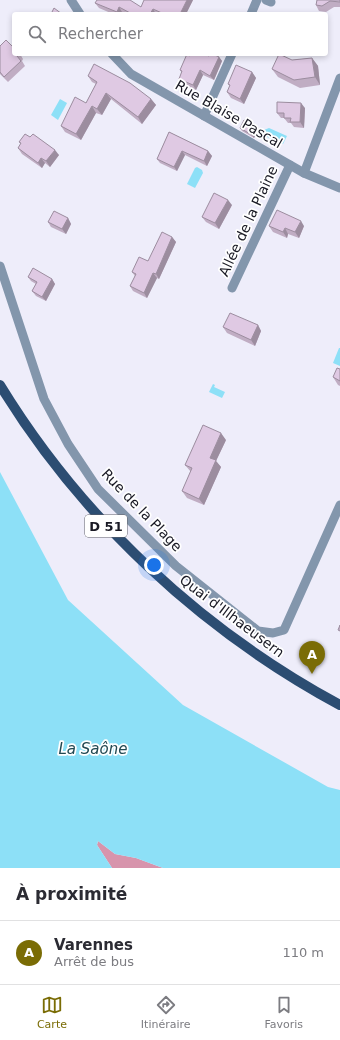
<!DOCTYPE html>
<html lang="fr">
<head>
<meta charset="utf-8">
<style>
	:root { --surface:#fff; --page:#f2f2f3; --text:#2b2b33; --muted:#7c7c81; --line:#e1e1e2; --accent:#7a6c05 }
	body { margin:0; font-family:"DejaVu Sans",sans-serif; background:var(--page); color:var(--text) }
	.you { position:absolute; left:154px; top:565px; width:14px; height:14px; margin:-10px; border:3px solid #fff; border-radius:50%; background:#1a73e8; box-shadow:0 0 0 6px #1a73e833 }
	.badge { display:grid; place-items:center; width:26px; height:26px; border-radius:50%; background:var(--accent); color:#fff; font-size:13px; font-weight:700 }
	.pin { position:absolute; translate:-50% -33px; filter:drop-shadow(0 1px 2px #0008) }
	.pin::after { content:''; position:absolute; top:21px; width:14px; height:12px; background:inherit; clip-path:polygon(0 0,100% 0,50% 100%) }
	.list { margin:0; padding:0; list-style:none }
	h2 { display:flex; justify-content:space-between; align-items:center; height:52px; margin:0; padding:0 16px; font-size:17px }
	h2 small { font-size:13px; font-weight:400; color:var(--muted) }
	.list li { display:grid; grid-template-columns:26px 1fr auto; gap:12px; align-items:center; box-sizing:border-box; height:64px; padding:0 16px; border-top:1px solid var(--line) }
	.list b { display:block; font-size:15px; white-space:nowrap }
	.list p { margin:0; font-size:13px; white-space:nowrap; color:var(--muted) }
	.list em { font-size:13px; font-style:normal; color:var(--muted) }
	.icon { flex:none; width:22px; height:22px; fill:none; stroke:currentColor; stroke-width:2; stroke-linecap:round; stroke-linejoin:round }
	.map { position:relative; flex:none; width:340px; height:868px; overflow:hidden }
	.search { position:absolute; background:var(--surface); box-shadow:0 2px 6px #0003; left:12px; right:12px; top:12px; height:44px; display:flex; align-items:center; gap:10px; box-sizing:border-box; padding:0 14px; border-radius:4px; color:var(--muted); font-size:15px }
	.sheet { height:116px; background:var(--surface) }
	nav { display:flex; justify-content:space-around; align-items:center; box-sizing:border-box; height:56px; border-top:1px solid var(--line); background:var(--surface); font-size:11px; color:var(--muted) }
	nav a { display:grid; justify-items:center; gap:2px }
	nav .on { color:var(--accent) }
	.map>svg:first-child { display:block }
	.forest { fill:#d794ac }
	.water { fill:#8de0f7 }
	.lines { fill:none; stroke-linecap:round; stroke-linejoin:round }
	.minor { stroke:#8396ac; stroke-width:9 }
	.primary { stroke:#2c4d72; stroke-width:10 }
	.wall { fill:#c0adc3 }
	.shaded-wall { fill:#9c8d9f }
	.building { fill:#dfc9e3; stroke:#9c8d9f }
	.labels { text-anchor:middle; stroke-width:3.5; stroke-linejoin:round; paint-order:stroke }
	.shield { fill:#fff; stroke:#5e5e66; stroke-width:1 }
	.shield-label { font-size:13px; font-weight:bold; fill:#191924 }
	.street-label { font-size:14px; fill:#191924; stroke:#fff }
	.water-label { font-size:15px; font-style:italic; fill:#224953; stroke:#fff }
</style>
</head>
<body>
<div class="map">
<svg width="340" height="868" viewBox="0 0 340 868">
	<rect width="100%" height="100%" fill="#eeedfa"/>
	<polygon class="forest" points="98,841 115,854 136,858 163,868 112,868 97,845"/>
	<g class="water">
		<polygon points="60,99 67,103 58,120 51,115"/>
		<polygon points="269,128 287,136 283,144 265,136 264,130"/>
		<polygon points="197,167 202,170 203,173 195,188 187,184 195,168"/>
		<polygon points="339,348 340,348 340,366 333,363"/>
		<polygon points="213,384 215,385 214,387 225,392 222,398 209,392"/>
		<polygon points="0,472 68,600 183,705 328,787 340,790 340,868 163,868 136,858 115,854 98,841 97,845 112,868 0,868"/>
	</g>
	<g class="lines">
		<g class="minor">
			<polyline points="71,0 80,14"/>
			<polyline points="266,0 271,2"/>
			<polyline points="251,14 257,0"/>
			<polyline points="112,54 131,74 304,173 340,188"/>
			<polyline points="204,116 232,54"/>
			<polyline points="304,173 340,78"/>
			<polyline points="0,266 44,399 68,444 98,489 176,566 258,631 273,633 284,630 340,505"/>
			<polyline points="232,288 290,165"/>
		</g>
		<path class="primary" d="M0 385C82 519 201 630 340 705"/>
	</g>
	<g class="wall">
		<polygon points="193,0 186,14 126,14 122,12 121,14 113,14 99,8 95,3 141,7"/>
		<polygon points="317,0 340,0 340,7 334,7 326,12 319,11 316,5"/>
		<polygon points="0,46 14,54 20,54 23,59 22,61 25,66 8,82 0,74"/>
		<polygon points="190,56 209,56 219,57 222,61 214,80 203,75 196,90 182,83 179,79 182,73 180,70"/>
		<polygon points="312,58 318,66 320,85 300,88 278,77 272,69 292,60"/>
		<polygon points="252,72 256,78 244,104 231,98 227,92 230,86 228,84"/>
		<polygon points="88,76 151,99 156,105 142,124 111,99 102,115 96,113 81,140 65,132 61,126 86,103 96,84 92,82"/>
		<polygon points="305,108 304,128 294,127 291,123 288,123 284,118 281,118 277,113"/>
		<polygon points="257,126 259,129 254,138 242,131 240,128"/>
		<polygon points="169,132 208,151 212,156 207,166 185,155 177,171 160,163 157,159"/>
		<polygon points="19,142 59,155 50,167 45,163 42,168 22,154 18,148 21,144"/>
		<polygon points="232,205 219,229 206,222 202,217"/>
		<polygon points="68,218 71,224 66,234 51,227 48,222"/>
		<polygon points="269,226 304,226 299,238 288,234 287,238 273,232"/>
		<polygon points="172,237 176,242 159,279 157,278 147,298 133,291 130,286 135,276 132,272 148,261"/>
		<polygon points="28,277 52,279 55,284 46,301 36,296 32,291 36,284 31,281"/>
		<polygon points="258,325 261,331 255,346 227,333 223,327"/>
		<polygon points="340,369 340,386 338,385 333,377"/>
		<polygon points="226,440 216,461 221,467 204,505 187,498 182,491 191,472 185,465"/>
	</g>
	<g class="shaded-wall">
		<polygon points="187,0 193,0 186,14 180,14"/>
		<polygon points="119,7 122,12 121,14 118,14 117,12"/>
		<polygon points="153,9 156,14 150,14"/>
		<polygon points="219,57 222,61 214,80 210,76"/>
		<polygon points="312,58 318,66 320,85 315,77"/>
		<polygon points="200,70 203,75 196,90 193,85"/>
		<polygon points="252,72 256,78 244,104 240,99"/>
		<polygon points="106,93 111,99 102,115 97,109"/>
		<polygon points="151,99 156,105 142,124 138,117"/>
		<polygon points="301,103 305,108 304,128 300,122"/>
		<polygon points="92,106 96,113 81,140 76,134"/>
		<polygon points="257,126 259,129 254,138 252,135"/>
		<polygon points="55,150 59,155 50,167 46,161"/>
		<polygon points="182,151 185,155 177,171 174,167"/>
		<polygon points="208,151 212,156 207,166 204,161"/>
		<polygon points="41,158 45,163 42,168 38,163"/>
		<polygon points="228,200 232,205 219,229 215,223"/>
		<polygon points="68,218 71,224 66,234 62,229"/>
		<polygon points="301,221 304,226 299,238 295,232"/>
		<polygon points="285,228 288,234 287,238 283,232"/>
		<polygon points="172,237 176,242 159,279 156,274"/>
		<polygon points="153,273 157,278 147,298 144,293"/>
		<polygon points="52,279 55,284 46,301 42,297"/>
		<polygon points="258,325 261,331 255,346 251,340"/>
		<polygon points="221,433 226,440 216,461 221,467 204,505 199,499 210,458"/>
	</g>
	<g class="building">
		<polygon points="97,0 130,0 141,7 144,0 187,0 180,14 164,14 153,9 150,14 132,14 119,7 117,12 95,3"/>
		<polygon points="317,0 340,0 340,2 330,1 322,6 316,5"/>
		<polygon points="54,8 62,14 51,14"/>
		<polygon points="6,40 14,48 14,54 19,54 17,56 21,61 4,77 0,72 0,46"/>
		<polygon points="187,54 190,56 190,54 205,54 209,56 210,54 213,54 219,57 210,76 200,70 193,85 179,79 182,71 180,70"/>
		<polygon points="279,54 292,60 312,58 315,77 294,80 272,69"/>
		<polygon points="94,64 130,83 151,99 138,117 106,93 97,109 92,106 76,134 61,126 75,97 86,103 97,82 88,76"/>
		<polygon points="236,65 252,72 240,99 227,92 230,85 228,84"/>
		<polygon points="277,102 301,103 300,122 290,122 291,118 284,118 284,113 277,113"/>
		<polygon points="244,120 257,126 252,135 240,128"/>
		<polygon points="169,132 208,151 204,161 182,151 174,167 157,159"/>
		<polygon points="25,134 30,137 33,134 55,150 46,161 41,158 38,163 18,148 21,143 19,142"/>
		<polygon points="214,193 228,200 215,223 202,217"/>
		<polygon points="277,210 301,221 295,232 285,228 283,232 269,226"/>
		<polygon points="54,211 68,218 62,229 48,222"/>
		<polygon points="162,232 172,237 156,274 153,273 144,293 130,286 136,274 132,272 139,257 148,261"/>
		<polygon points="33,268 52,279 42,297 32,291 37,282 28,277"/>
		<polygon points="230,313 258,325 251,340 223,327"/>
		<polygon points="337,368 340,369 340,381 333,377"/>
		<polygon points="203,425 221,433 210,458 216,460 199,499 182,491 192,468 185,465"/>
		<polygon points="340,625 340,631 338,630"/>
	</g>
	<g class="labels">
		<rect class="shield" x="85" y="515" width="42" height="22" rx="3"/>
		<g class="shield-label">
			<text x="106" y="531">D 51</text>
		</g>
		<g class="street-label">
			<text transform="translate(229 114) rotate(30)" y="5">Rue Blaise Pascal</text>
			<text transform="translate(248 221) rotate(-65)" y="5">Allée de la Plaine</text>
			<text transform="translate(142 510) rotate(46)" y="5">Rue de la Plage</text>
			<text transform="translate(232 616) rotate(37)" y="5">Quai d'Illhaeusern</text>
		</g>
		<g class="water-label">
			<text x="93" y="754">La Saône</text>
		</g>
	</g>
</svg>
<div class="you"></div>
<div class="pin badge" style="left:312px;top:674px">A</div>
<div class="search"><svg class="icon" aria-label="search" viewBox="0 0 24 24"><circle cx="10" cy="10" r="6"/><path d="M15 15l6 6"/></svg>Rechercher</div>
</div>
<section class="sheet">
<h2>À proximité<small></small></h2>
<ul class="list">
<li><span class="badge">A</span><div><b>Varennes</b><p>Arrêt de bus</p></div><em>110 m</em></li>
</ul>
</section>
<nav>
<a class="on"><svg class="icon" aria-label="map" viewBox="0 0 24 24"><path d="M3 6l6-2 6 2 6-2v14l-6 2-6-2-6 2zM9 4v14M15 6v14"/></svg>Carte</a>
<a><svg class="icon" aria-label="directions" viewBox="0 0 24 24"><path d="M12 3l9 9-9 9-9-9zM9 14v-3h6M13 9l2 2-2 2"/></svg>Itinéraire</a>
<a><svg class="icon" aria-label="saved" viewBox="0 0 24 24"><path d="M7 4h10v16l-5-4-5 4z"/></svg>Favoris</a>
</nav>
</body>
</html>
